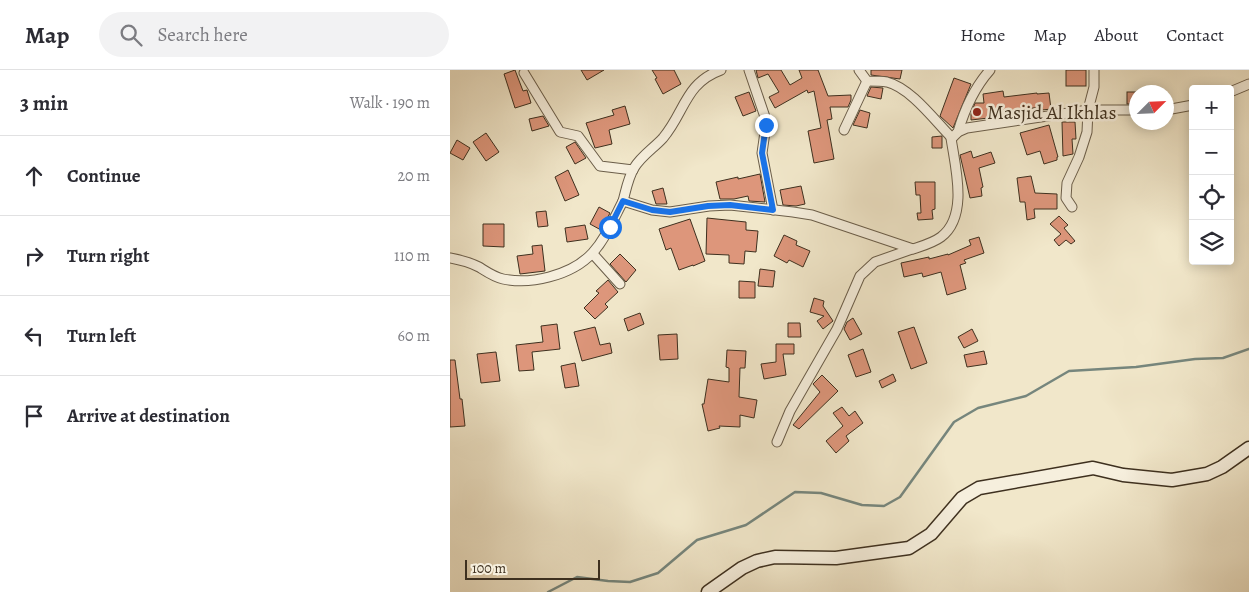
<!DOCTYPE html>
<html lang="en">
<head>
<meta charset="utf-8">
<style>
	:root { --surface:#fff; --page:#f2f2f3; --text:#2b2b33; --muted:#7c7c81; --line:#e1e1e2 }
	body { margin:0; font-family:Alegreya,serif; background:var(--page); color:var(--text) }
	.controls { position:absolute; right:15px; top:15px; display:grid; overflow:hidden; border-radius:5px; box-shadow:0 2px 12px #0003 }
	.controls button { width:45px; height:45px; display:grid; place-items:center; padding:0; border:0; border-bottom:1px solid var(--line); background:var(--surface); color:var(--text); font:25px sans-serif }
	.compass { position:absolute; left:679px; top:15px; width:45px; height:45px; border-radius:50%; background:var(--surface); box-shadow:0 2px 12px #0003; rotate:66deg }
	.scale { position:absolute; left:15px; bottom:12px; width:135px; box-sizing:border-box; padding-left:5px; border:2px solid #3e301f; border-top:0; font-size:14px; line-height:18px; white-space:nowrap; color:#3e301f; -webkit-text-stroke:4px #f6efdd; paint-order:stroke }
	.stop { position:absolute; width:15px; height:15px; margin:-11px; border:4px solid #1a73e8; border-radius:50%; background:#fff }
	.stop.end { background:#1a73e8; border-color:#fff; box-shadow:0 1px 5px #0008 }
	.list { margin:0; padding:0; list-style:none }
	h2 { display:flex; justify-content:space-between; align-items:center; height:65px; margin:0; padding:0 20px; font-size:21px }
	h2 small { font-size:16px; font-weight:400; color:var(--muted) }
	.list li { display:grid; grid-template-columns:32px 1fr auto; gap:15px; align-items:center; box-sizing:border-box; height:80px; padding:0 20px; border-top:1px solid var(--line) }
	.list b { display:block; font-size:19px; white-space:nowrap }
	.list em { font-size:16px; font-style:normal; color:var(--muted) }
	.icon { flex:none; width:28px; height:28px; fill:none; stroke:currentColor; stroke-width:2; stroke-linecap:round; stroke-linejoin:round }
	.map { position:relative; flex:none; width:799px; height:522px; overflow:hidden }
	header { display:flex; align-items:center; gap:30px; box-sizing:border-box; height:70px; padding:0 25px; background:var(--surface); border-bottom:1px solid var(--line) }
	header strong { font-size:24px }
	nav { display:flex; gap:28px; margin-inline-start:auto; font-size:18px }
	.search { width:350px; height:45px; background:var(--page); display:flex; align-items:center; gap:12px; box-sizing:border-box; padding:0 18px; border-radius:28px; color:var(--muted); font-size:19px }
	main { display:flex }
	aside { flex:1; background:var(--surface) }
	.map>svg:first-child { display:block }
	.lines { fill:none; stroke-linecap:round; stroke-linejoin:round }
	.stream { stroke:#76867d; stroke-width:2.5 }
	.building { fill:#dd967b; stroke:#3e301f }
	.street-casing { stroke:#6b5e4a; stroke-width:11 }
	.secondary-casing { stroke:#3e301f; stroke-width:15 }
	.street { stroke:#f6efdd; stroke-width:9 }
	.secondary { stroke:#f6efdd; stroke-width:12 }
	.route { stroke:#1a73e8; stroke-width:6 }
	.poi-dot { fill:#8f2418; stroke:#f6efdd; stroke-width:2 }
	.labels { text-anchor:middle; stroke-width:5; stroke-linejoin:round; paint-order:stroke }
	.poi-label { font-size:20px; fill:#3e301f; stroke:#f6efdd; text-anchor:start }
</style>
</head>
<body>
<header>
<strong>Map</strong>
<div class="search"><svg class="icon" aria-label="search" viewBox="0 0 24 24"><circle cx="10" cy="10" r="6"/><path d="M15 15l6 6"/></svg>Search here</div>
<nav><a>Home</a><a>Map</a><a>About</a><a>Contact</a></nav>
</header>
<main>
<aside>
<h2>3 min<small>Walk · 190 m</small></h2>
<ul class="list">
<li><svg class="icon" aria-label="ahead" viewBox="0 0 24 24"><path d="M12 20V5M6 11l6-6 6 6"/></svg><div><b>Continue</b></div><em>20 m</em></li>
<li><svg class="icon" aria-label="right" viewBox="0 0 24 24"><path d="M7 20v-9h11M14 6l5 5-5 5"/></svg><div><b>Turn right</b></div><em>110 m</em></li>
<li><svg class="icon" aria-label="left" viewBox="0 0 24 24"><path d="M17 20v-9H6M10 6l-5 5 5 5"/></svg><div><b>Turn left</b></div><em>60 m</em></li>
<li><svg class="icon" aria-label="arrive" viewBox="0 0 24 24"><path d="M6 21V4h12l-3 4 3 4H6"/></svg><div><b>Arrive at destination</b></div></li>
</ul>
</aside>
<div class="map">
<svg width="799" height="522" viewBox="0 0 799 522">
	<rect width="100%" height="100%" fill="#f1e7ca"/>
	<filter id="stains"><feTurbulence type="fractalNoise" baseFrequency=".004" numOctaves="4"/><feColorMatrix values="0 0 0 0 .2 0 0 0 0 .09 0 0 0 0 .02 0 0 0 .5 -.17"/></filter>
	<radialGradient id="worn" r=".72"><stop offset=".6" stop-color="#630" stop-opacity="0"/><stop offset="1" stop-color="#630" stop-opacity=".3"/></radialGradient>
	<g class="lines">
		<polyline class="stream" points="98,522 127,507 158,511 180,512 208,503 247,470 296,455 345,422 371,423 412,435 434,436 450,427 504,352 528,338 576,326 619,301 686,297 745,289 773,288 799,279"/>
	</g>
	<g class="building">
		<polygon points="65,0 73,21 77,20 81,33 65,38 54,4"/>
		<polygon points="131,0 154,0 137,10"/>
		<polygon points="202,0 224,0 231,14 213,24 205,9 207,8"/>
		<polygon points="306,0 331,0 340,15 352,8 349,0 368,0 378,26 401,25 401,30 398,37 380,37 382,49 377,50 384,89 364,93 358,61 371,58 364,21 358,23 357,20 325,38 319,27 329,22 318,4 308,8"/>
		<polygon points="421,0 452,0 450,9 421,5"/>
		<rect x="616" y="0" width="20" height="16"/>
		<polygon points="504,8 521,14 503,58 490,46"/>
		<polygon points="421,17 433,18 431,29 417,26"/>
		<polygon points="553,21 554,27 587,23 587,24 599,23 601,39 592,40 592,37 556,41 556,46 521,50 521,44 525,33 534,33 533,24"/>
		<polygon points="299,22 306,41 293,46 285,27"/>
		<rect x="677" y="22" width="9" height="12"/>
		<polygon points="175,36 180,54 159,60 162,74 145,78 136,53 164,45 162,40"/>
		<polygon points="410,40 420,43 417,58 403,55"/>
		<polygon points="93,46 99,56 82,61 79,49"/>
		<polygon points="612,52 625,52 626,69 622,69 623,84 613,86"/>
		<polygon points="599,55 608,87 607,87 607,90 594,94 590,81 577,85 570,63"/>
		<polygon points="36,63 49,82 36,91 23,72"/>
		<polygon points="492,66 492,78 482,78 482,67"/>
		<polygon points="7,70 20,78 13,90 0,83"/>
		<polygon points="125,72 136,88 125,94 116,77"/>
		<polygon points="521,81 523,88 541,82 545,93 529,98 533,117 531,118 532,126 520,128 510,85"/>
		<polygon points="118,100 129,125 115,131 105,107"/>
		<polygon points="310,104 315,132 299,131 298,126 284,129 270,129 266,112 288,107 288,109"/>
		<polygon points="581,106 585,123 607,124 607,139 584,139 585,148 577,150 575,132 570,132 567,108"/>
		<polygon points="465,112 485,112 485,139 482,140 483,149 468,150 467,143 471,143 470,125 466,125"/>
		<polygon points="351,116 355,134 346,136 333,135 330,120"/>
		<polygon points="213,118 217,134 206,134 202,121"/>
		<polygon points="149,137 160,143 151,160 140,154"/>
		<polygon points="96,141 98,156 88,157 86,142"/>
		<polygon points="609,146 618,155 614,158 625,171 621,174 616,170 609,176 604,170 611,164 600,154"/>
		<polygon points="257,148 296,152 296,160 308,161 306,182 295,181 294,194 279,193 279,185 256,184"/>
		<polygon points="240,149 255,191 243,196 243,195 229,200 221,178 216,180 209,159"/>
		<polygon points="33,154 54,154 54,177 33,176"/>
		<polygon points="135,155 138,169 117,172 115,158"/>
		<polygon points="334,165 347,171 346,175 360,181 353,197 339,190 337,193 324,186"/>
		<polygon points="529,167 534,183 514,190 516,193 510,195 516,219 497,225 491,202 473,207 472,203 454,207 451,193 479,187 479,189 498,184 498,185 521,175 519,170"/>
		<polygon points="92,175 95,201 70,204 67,186 83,184 82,176"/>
		<polygon points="170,184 186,200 176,212 160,194"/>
		<polygon points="310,199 325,201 323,217 308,216"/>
		<polygon points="158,210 168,222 155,234 158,237 145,249 134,238 149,223 146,221"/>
		<polygon points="289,211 305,212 305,228 289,228"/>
		<polygon points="364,228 374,231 373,236 383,251 373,259 367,251 374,246 360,242"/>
		<polygon points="190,243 194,254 178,261 174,249"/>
		<polygon points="403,248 412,264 400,270 394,259 397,252"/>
		<polygon points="338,253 350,253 351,267 338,267"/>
		<polygon points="107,254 110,279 82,282 84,300 69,301 66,275 93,272 91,256"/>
		<polygon points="145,257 150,275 160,273 162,283 132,291 124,262"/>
		<polygon points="464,257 477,293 461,299 448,262"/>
		<polygon points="522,259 528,271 514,278 508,267"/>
		<polygon points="227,264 228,289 210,290 208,265"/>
		<polygon points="326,274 344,274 344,284 333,284 336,305 314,309 311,294 326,292"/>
		<polygon points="413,279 421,302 406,307 398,285"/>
		<polygon points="277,280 296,281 295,298 290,298 289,327 307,330 304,348 290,345 290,357 269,356 270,358 258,361 252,334 254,334 258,309 279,312 279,298 276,297"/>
		<polygon points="534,281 537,294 517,297 514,285"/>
		<polygon points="46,282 50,311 31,313 27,284"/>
		<polygon points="0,290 5,290 10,329 12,329 15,356 0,357"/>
		<polygon points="125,293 129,316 115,318 111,296"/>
		<polygon points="443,304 446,311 432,318 429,311"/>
		<polygon points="372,305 388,321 349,359 343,355 370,322 363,314"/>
		<polygon points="392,337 399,346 405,341 413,353 396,366 399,371 386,383 376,371 393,356 383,343"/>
	</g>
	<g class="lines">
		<defs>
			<g id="street">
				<polyline points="299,0 315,47 316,55 312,83 323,140"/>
				<path d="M409 0 417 11C424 11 431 11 437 12 461 18 485 51 502 68"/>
				<polyline points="74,3 110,62 128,66 150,96 183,100"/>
				<polyline points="780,22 799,14"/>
				<polyline points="716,40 743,35"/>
				<polyline points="394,60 417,11"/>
				<path d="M508 62C515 38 524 18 540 0"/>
				<path d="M173 131C176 120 178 108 184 98 191 86 204 78 213 68 235 42 235 13 271 0"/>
				<polyline points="622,137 616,128 617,113 629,87 637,62 638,40 644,17 644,0"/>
				<polyline points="143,184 170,214"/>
				<path d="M0 188C11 190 19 192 29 197 37 202 44 207 53 209 68 212 84 211 99 207 145 195 153 170 173 131L202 140 220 142 259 136 280 135 343 142 362 145 463 179C472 176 483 173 491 167 519 146 505 96 501 68H502L508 62 517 58 638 40H686"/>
				<polyline points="327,372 340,341 387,259 410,206 425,192 462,179"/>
			</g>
			<polyline id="secondary" points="258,522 292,498 307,491 325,487 386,488 459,478 481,464 512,428 529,418 643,398 673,405 722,410 757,404 772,397 799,378"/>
		</defs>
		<use href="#street" class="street-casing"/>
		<use href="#secondary" class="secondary-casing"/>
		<use href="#street" class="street"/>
		<use href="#secondary" class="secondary"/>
	</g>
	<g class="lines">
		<polyline class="route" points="160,157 173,131 202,140 220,142 258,136 280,135 323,140 312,83 316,55"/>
	</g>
	<circle class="poi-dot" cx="527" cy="42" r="5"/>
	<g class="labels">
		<g class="poi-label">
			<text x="537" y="49">Masjid Al Ikhlas</text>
		</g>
	</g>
	<rect width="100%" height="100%" filter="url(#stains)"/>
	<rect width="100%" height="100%" fill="url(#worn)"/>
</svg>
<div class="controls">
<button>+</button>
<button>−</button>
<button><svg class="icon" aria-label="locate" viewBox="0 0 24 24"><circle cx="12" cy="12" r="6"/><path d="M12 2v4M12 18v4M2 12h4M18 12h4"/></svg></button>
<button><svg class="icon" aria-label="layers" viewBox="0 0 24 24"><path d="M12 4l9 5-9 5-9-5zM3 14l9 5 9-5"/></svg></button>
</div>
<svg class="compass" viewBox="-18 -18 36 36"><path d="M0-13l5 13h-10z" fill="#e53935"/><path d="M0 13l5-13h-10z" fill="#7c7c81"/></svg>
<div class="scale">100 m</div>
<div class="stop" style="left:160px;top:157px"></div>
<div class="stop end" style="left:316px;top:55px"></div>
</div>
</main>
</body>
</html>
